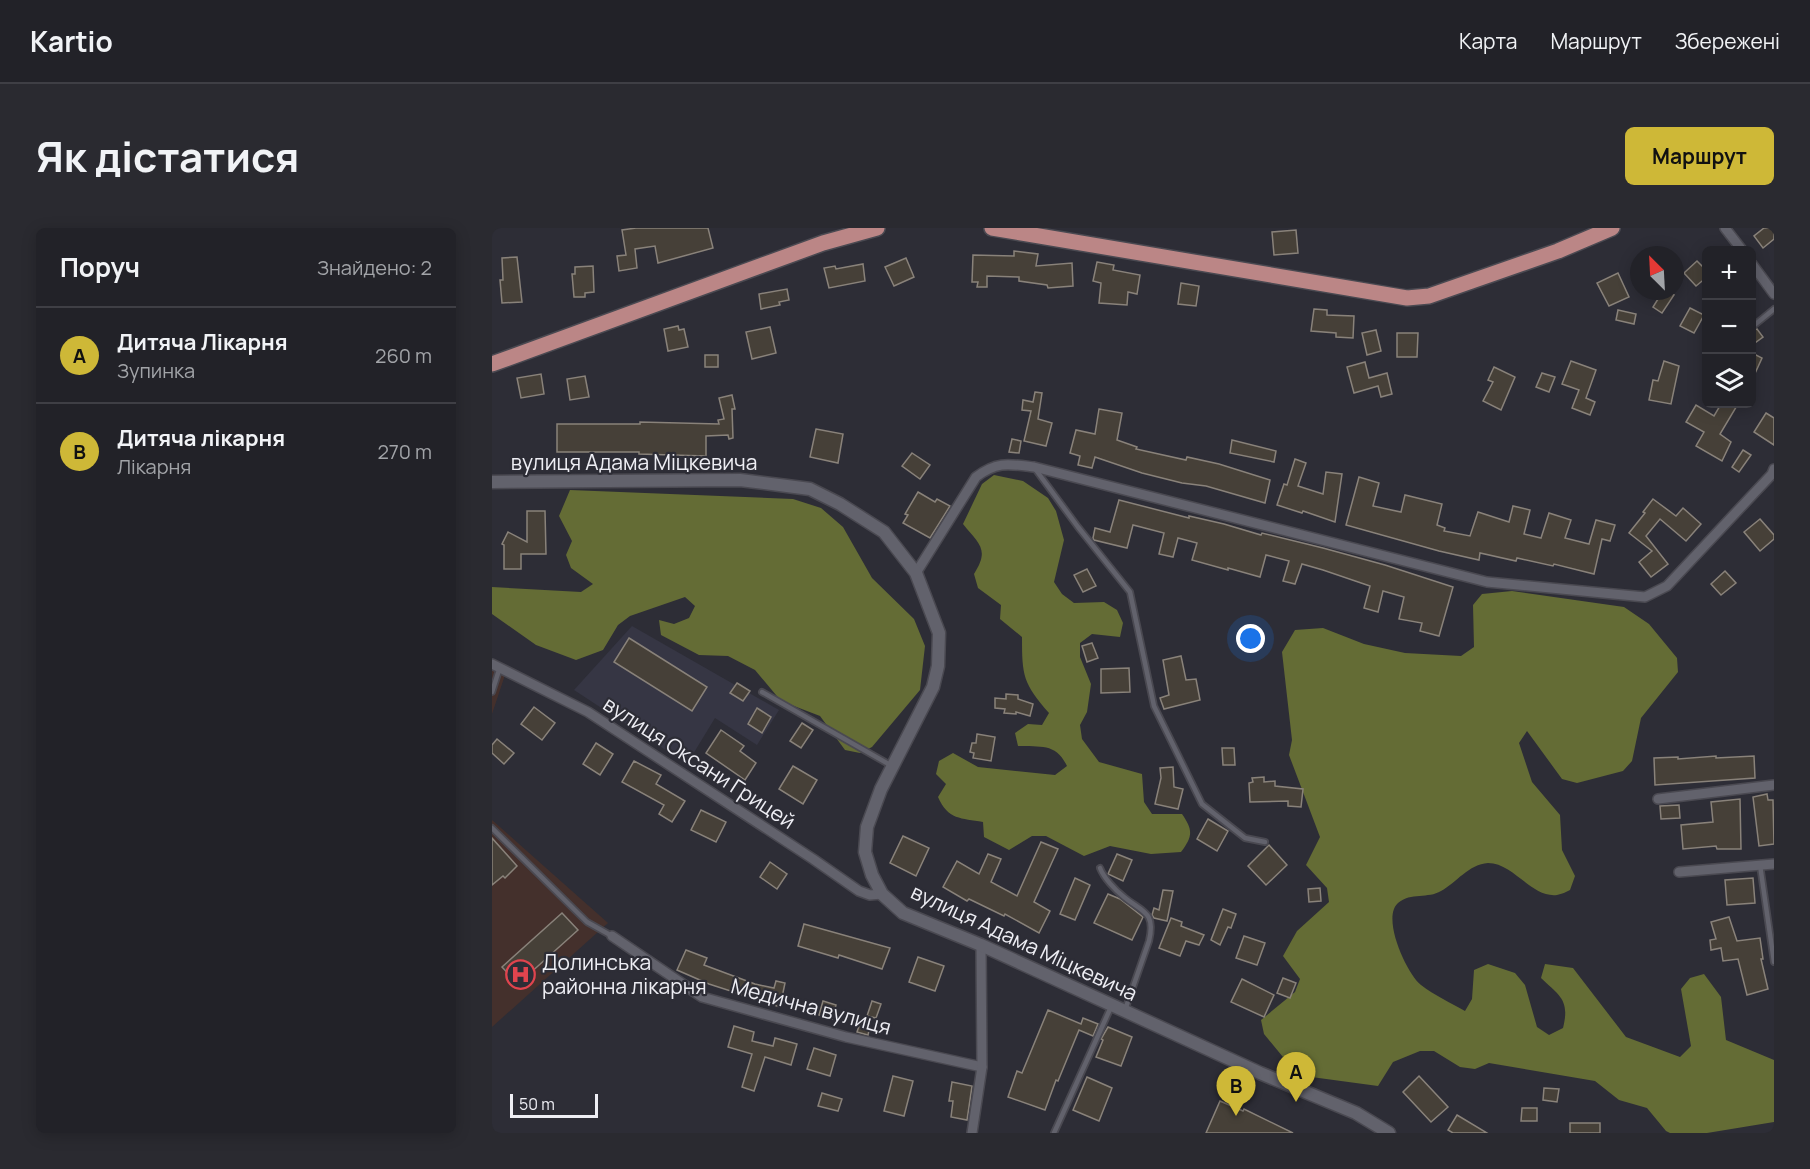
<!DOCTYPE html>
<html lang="uk">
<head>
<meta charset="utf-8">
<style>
	:root { --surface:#222228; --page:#2a2a30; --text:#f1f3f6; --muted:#a2a4a8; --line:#3f3f45; --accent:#ceb837 }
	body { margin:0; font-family:Manrope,sans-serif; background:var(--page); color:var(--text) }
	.controls { position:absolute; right:18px; top:18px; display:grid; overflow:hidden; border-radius:9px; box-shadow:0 3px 15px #0003 }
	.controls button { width:54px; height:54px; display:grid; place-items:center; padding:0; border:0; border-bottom:2px solid var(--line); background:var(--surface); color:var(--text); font:30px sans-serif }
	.compass { position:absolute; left:1138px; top:18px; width:54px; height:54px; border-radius:50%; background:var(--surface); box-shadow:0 3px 15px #0003; rotate:336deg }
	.scale { position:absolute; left:18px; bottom:15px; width:88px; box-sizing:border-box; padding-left:6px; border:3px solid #eeeef4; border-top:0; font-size:16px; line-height:21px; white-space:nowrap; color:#eeeef4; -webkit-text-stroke:4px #2d2d36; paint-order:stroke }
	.you { position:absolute; left:759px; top:411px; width:21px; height:21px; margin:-15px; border:4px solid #fff; border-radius:50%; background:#1a73e8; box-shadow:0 0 0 9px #1a73e833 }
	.badge { display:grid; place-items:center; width:39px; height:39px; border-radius:50%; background:var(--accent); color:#111; font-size:20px; font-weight:700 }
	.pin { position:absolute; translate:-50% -50px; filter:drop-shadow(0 2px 3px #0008) }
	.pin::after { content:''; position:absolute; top:32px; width:21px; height:18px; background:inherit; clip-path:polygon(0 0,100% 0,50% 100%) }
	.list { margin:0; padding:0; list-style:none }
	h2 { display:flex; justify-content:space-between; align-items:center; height:78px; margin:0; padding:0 24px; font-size:26px }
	h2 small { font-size:20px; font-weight:400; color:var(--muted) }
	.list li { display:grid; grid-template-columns:39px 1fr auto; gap:18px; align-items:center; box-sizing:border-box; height:96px; padding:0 24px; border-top:2px solid var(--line) }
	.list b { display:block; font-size:22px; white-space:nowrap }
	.list p { margin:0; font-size:20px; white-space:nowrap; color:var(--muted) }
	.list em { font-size:20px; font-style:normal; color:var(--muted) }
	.icon { flex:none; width:33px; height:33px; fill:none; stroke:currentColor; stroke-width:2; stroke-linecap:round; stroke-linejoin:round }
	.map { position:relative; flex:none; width:1282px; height:905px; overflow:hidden; border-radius:9px }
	header { display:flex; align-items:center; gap:36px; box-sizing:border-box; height:84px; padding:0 30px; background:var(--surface); border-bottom:2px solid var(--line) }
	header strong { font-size:28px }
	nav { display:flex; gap:33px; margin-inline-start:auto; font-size:21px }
	.intro { display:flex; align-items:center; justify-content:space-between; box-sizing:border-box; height:144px; padding:0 36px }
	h1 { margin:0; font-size:42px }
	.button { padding:15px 27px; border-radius:9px; background:var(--accent); color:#111; font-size:21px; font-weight:700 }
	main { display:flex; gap:36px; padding:0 36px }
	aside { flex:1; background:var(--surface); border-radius:9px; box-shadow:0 3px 15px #0003 }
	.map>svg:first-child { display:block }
	.built { fill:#363644 }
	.medical { fill:#44302c }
	.forest { fill:#646c35 }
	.building { fill:#464038; stroke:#89827a; stroke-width:1.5 }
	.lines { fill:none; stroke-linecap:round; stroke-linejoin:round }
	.service-casing { stroke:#4a4951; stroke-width:8 }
	.minor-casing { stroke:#4a4951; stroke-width:12 }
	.tertiary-casing { stroke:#4a4951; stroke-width:15 }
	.primary-casing { stroke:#4a4951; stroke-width:18 }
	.service { stroke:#62626c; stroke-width:4.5 }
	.minor { stroke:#62626c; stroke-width:9 }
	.tertiary { stroke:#62626c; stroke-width:12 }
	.primary { stroke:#bb8686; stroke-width:15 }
	.labels { text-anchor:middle; stroke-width:4.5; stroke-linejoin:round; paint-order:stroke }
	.street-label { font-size:21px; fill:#eeeef4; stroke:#2d2d36 }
	.poi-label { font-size:21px; fill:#eeeef4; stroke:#2d2d36; text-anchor:start }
</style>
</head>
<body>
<header>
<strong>Kartio</strong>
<nav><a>Карта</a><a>Маршрут</a><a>Збережені</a></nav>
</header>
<div class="intro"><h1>Як дістатися</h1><a class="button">Маршрут</a></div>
<main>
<aside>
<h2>Поруч<small>Знайдено: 2</small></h2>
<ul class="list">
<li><span class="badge">A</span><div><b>Дитяча Лікарня</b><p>Зупинка</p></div><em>260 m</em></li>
<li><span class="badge">B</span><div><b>Дитяча лікарня</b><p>Лікарня</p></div><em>270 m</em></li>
</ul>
</aside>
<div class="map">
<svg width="1282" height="905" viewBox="0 0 1282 905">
	<rect width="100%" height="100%" fill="#2d2d36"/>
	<polygon class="built" points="140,398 287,482 265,517 223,490 195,536 82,462"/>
	<g class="medical">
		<polygon points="0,442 13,447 0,486"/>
		<polygon points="0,592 116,695 0,799"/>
	</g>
	<g class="forest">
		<path d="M502 247 531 253 556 270 564 283 572 312 562 354 570 366 582 375 612 374 625 382 631 395 628 409 600 406 588 415V429L599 456 595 484 588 497 590 511 607 534 650 546 652 574 660 586H690C701 602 701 608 689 624L659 626 618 618 592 628 554 608H540L517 622 492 609 491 594C469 590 456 592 446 569L454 556 444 546 447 533 461 525 486 539 563 547 575 538C564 515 549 519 526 518L523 505 536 496 550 497 557 485C531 455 530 448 530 409L508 391 509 377 486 360 482 346C498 321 487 316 471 296L490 256Z"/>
		<polygon points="78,262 301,271 329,280 351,299 380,350 422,391 433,418 428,462 380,519 368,525 353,522 328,488 289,473 263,442 236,428 207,427 169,407 167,392 182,396 197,390 203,378 193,369 138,388 126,397 111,422 84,432 44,417 0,386 0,359 89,364 101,356 79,340 74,327 80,313 67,288"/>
		<path d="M1020 363 1132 379 1157 396 1185 430 1186 444 1149 490 1140 533 1131 543 1085 555 1070 551 1035 503 1027 515 1040 554 1068 587 1070 622 1083 648 1078 662C1074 664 1070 666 1065 667 1039 670 1022 635 996 635 977 636 964 655 949 663 936 671 919 664 906 675 889 690 915 746 929 757 942 767 959 775 973 783L980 771 982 742 996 736 1023 745 1033 757 1045 799 1057 807 1071 800C1078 772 1068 768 1049 750L1053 736 1081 740 1134 809 1188 829 1199 818 1189 761 1198 750 1212 746 1229 769 1234 812 1282 832V894L1215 905H1178L1174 903 1155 880 1127 872 1103 853 997 835 983 841 968 839 942 823H928L901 834 886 858 812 848 800 840 772 806 769 792 803 764 808 751 791 728 805 703 837 674 835 660 814 637 828 609 797 527 800 512 790 424 803 402 831 400 872 416 913 425 969 428 982 419 981 377 990 366Z"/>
	</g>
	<g class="building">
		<polygon points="144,0 216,0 221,20 166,35 163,18 143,21 145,40 127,43 125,28 134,27 130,2"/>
		<polygon points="1272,0 1282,0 1282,11 1271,20 1262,8"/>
		<polygon points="804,2 806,25 782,27 780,4"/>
		<polygon points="522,23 546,26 544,38 580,35 581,58 556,60 555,57 527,53 527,49 495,48 495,59 485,59 486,54 480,54 481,27 522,28"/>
		<polygon points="25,29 30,74 10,75 8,52 11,52 10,30"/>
		<polygon points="414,30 422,49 402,58 393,39"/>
		<polygon points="1205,33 1215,43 1215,49 1204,58 1192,45"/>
		<polygon points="605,34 622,37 621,42 648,47 645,66 636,64 635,77 607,75 609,55 601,53"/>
		<polygon points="371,36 373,53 337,60 332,40 343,38 344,41"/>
		<polygon points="101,38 102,64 93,65 93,69 82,69 80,46 83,46 83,39"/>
		<polygon points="1126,45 1137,69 1117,78 1105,55"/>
		<polygon points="689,55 707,58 704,78 686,76"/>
		<polygon points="295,61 297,72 287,74 288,77 269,81 267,66"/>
		<polygon points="1171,63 1182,67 1170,85 1161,79"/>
		<polygon points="1198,80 1212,87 1202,105 1188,98"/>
		<polygon points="822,81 835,82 835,87 862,88 861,110 844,109 844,105 819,103"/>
		<polygon points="1126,82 1144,86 1142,96 1124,92"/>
		<polygon points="186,98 187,102 192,101 196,119 176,123 172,101"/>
		<polygon points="278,99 284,125 260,131 254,104"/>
		<polygon points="1265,101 1271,109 1260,117 1260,103"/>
		<polygon points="884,102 889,123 875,127 870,105"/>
		<polygon points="905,105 926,105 925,129 905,129"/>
		<polygon points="1260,125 1270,130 1260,152"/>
		<rect x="213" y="127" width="13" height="12"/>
		<polygon points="1079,133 1104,142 1094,170 1103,174 1098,187 1080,180 1087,162 1070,156"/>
		<polygon points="1172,133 1187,138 1179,176 1157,172 1161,152 1166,153"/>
		<polygon points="873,134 877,150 895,145 900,166 889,169 886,158 862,165 855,139"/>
		<polygon points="1002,139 1023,149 1009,182 991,173 1001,154 996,152"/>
		<polygon points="1050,145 1063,149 1057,164 1044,159"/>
		<polygon points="49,146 52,166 29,170 25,150"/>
		<polygon points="93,148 97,169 78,172 75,151"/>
		<polygon points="543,164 550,165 546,191 560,195 554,218 532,213 539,183 530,182 531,172 541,174"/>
		<polygon points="240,167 243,181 240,181 241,210 237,211 236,207 214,208 214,228 147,226 147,224 65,224 65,196 148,196 148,194 227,196 226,192 232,191 227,170"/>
		<polygon points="1229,176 1246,176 1228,206 1239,214 1230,233 1204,218 1212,204 1194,194 1204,177 1222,188"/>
		<polygon points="607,181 630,185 625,212 645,219 644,221 694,232 695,229 727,236 778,252 773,275 714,258 690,255 650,245 603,229 600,240 586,237 588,228 578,225 584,202 603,206"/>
		<polygon points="1274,185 1282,190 1282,217 1262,204"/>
		<polygon points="324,201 351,206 346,235 318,229"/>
		<polygon points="520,211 529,213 527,225 517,224"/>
		<polygon points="740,212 784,223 782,234 738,225"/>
		<polygon points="1251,222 1259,227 1247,244 1240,239"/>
		<polygon points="420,225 438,237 428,251 410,238"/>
		<polygon points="803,231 814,235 806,258 831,266 834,244 850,246 843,294 811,283 810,285 785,277 792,256 795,257"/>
		<polygon points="867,249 887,255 881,278 909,284 913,267 950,276 945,297 953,300 952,303 978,308 986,284 1017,294 1021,278 1038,282 1032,306 1049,310 1057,285 1079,292 1073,310 1097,316 1104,292 1123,297 1118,313 1110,311 1102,346 1062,336 1061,338 1025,330 1024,333 988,325 987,332 947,323 854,297"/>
		<polygon points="426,264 443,274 445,271 458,278 438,310 411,295 416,287 413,286"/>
		<polygon points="1161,271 1184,288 1191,280 1209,296 1194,313 1168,291 1154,308 1176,336 1159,349 1147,334 1160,323 1137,305 1153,285 1151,284"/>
		<polygon points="627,272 697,290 697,288 732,296 769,307 770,305 831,320 893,337 961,359 947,408 928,403 930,395 907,391 912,369 891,363 886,384 872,380 878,358 831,342 810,336 803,356 791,353 797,333 774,327 768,349 736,340 736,342 700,332 705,315 686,310 681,329 667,326 672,305 641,297 635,320 602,312 601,310 603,300 618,304"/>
		<polygon points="35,283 53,283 54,326 29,326 29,341 12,341 12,317 10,316 16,304 35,314"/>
		<polygon points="1268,291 1282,307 1282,311 1268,323 1252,304"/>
		<polygon points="595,341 604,358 591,364 582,347"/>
		<polygon points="1233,343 1244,355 1229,367 1219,356"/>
		<polygon points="137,410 215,459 200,483 122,434"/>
		<polygon points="600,415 606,430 595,434 590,418"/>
		<polygon points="689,428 694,452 704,451 708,472 672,481 668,470 677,467 671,432"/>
		<polygon points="637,440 638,464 609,465 609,441"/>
		<polygon points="245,455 258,463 251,473 238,465"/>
		<polygon points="514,466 526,467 526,471 541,476 538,488 524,484 524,486 512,485 513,481 503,480 503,470 514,471"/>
		<polygon points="42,479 63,495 50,512 29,496"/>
		<polygon points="265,480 279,489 270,505 256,496"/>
		<polygon points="310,495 321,502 309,520 298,513"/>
		<polygon points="229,502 252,518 248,523 264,535 253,552 214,525"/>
		<polygon points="485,506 503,509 499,533 481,530 482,525 478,524 480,515 484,515"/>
		<polygon points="5,511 22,525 12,536 0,525 0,517"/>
		<polygon points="104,515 121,526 108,547 91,536"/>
		<polygon points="730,520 742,520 743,537 731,537"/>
		<polygon points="1224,528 1224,530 1262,528 1263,550 1163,557 1162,530 1186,529 1186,531"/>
		<polygon points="142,533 169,547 164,556 193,573 180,594 167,586 172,577 130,554"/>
		<polygon points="301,538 325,552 311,576 287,561"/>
		<polygon points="681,539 682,559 691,561 686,581 663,576 669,550 668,540"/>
		<polygon points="772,549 772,554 783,553 783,558 811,561 809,579 796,578 796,573 758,574 757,555 761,554 760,550"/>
		<polygon points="1275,566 1276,572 1281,572 1282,616 1267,618 1261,569"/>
		<polygon points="1248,571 1249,621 1225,621 1224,618 1191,621 1189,597 1221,594 1219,574"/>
		<polygon points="1187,577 1188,590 1169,591 1168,578"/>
		<polygon points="209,582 234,594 224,614 199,602"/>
		<polygon points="716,591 736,603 725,623 705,611"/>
		<polygon points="411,608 437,620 424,648 398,635"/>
		<polygon points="0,610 25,638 13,650 11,648 0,657"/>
		<polygon points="549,614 566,621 542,674 558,683 547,705 513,686 512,688 477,671 475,673 451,659 465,633 487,646 496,626 509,631 499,654 525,668"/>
		<polygon points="777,617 795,637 774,657 756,638"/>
		<polygon points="625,626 640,632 631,653 616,646"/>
		<polygon points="278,634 295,646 285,661 268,649"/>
		<polygon points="583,650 598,657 583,692 568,686"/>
		<polygon points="1261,650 1263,675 1235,677 1233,652"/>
		<polygon points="828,660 829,673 817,674 816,661"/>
		<polygon points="671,662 681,663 675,693 662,690 660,687 662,680 667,682"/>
		<polygon points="616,666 628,671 651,689 640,712 602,695"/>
		<polygon points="731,681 744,686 739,700 736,699 728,717 719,712"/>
		<polygon points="70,685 86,702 26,756 10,739"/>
		<polygon points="1237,689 1245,713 1268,710 1271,731 1269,731 1276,761 1255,767 1246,731 1231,733 1229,720 1219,722 1218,712 1224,711 1219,694"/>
		<polygon points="679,690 690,694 689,698 712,707 707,717 694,713 688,728 667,720"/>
		<polygon points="312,696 398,720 390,741 347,727 346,730 306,718"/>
		<polygon points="752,708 773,715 765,737 744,730"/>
		<polygon points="194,722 215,730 212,737 263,756 282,760 284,753 293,755 288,779 217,756 185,742"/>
		<polygon points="426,729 452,738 443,763 417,754"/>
		<polygon points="791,750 804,755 798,770 785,765"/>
		<polygon points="750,751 782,767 772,789 739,774"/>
		<polygon points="331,773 344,777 340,791 327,787"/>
		<polygon points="380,773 389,776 384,790 375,788"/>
		<polygon points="556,782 589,796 591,790 606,796 601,808 587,802 566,853 564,852 553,882 516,869 525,843 530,845"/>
		<polygon points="368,795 378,798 376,807 365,804"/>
		<polygon points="242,798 262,804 260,813 281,818 283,810 305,816 299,837 273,829 262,863 250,859 260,826 236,819"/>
		<polygon points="616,799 640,809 629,838 604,829 611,812 609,811"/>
		<polygon points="322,820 344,827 338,848 315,841"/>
		<polygon points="401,848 421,853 412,888 392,883"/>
		<polygon points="927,848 956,879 939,894 911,864"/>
		<polygon points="595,849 620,860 607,893 581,882"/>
		<polygon points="460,854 480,858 475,892 459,889 461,873 457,873"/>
		<polygon points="1052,860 1067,861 1065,874 1051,872"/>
		<polygon points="330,865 350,871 346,883 326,878"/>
		<polygon points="728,873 751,883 752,881 801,905 714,905"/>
		<polygon points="1030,880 1045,880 1045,893 1029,893"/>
		<polygon points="965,887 995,905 961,905 956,902"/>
		<rect x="1078" y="895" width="30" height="10"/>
	</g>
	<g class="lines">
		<defs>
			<g id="service">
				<polyline points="1260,99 1282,81"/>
				<polyline points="544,242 586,299 638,364 662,478 710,576 753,610 773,614"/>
				<polyline points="0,464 8,439"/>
				<polyline points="270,464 400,538"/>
				<polyline points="0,600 95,694 120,708"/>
				<polyline points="1268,637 1282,734"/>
				<path d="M608 640C612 650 623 662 632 669 650 684 664 683 657 713L633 782"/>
				<polyline points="562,905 619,779"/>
			</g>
			<g id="minor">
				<polyline points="1233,0 1250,22"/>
				<polyline points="1260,36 1282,66"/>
				<path d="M424 345 484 249C505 233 517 236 542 239L995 354 1153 369 1175 358 1280 246 1282 241"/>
				<polyline points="0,436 96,484 321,631 367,663 378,667 390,666"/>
				<polyline points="1166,571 1282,557"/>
				<polyline points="1187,644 1282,636"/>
				<polyline points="120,708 210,769 354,809 490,839"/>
				<polyline points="480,905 490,839 489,717"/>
			</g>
			<polyline id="tertiary" points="0,254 248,252 295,258 318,261 348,276 392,304 424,345 447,405 446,438 441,459 389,561 375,599 373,624 380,647 390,666 411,685 489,717 768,845 864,885 897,905"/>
			<g id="primary">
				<polyline points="500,0 915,70 937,68 1066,23 1120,0"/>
				<polyline points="0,136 331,15 385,0"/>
			</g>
		</defs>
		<use href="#service" class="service-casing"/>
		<use href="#minor" class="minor-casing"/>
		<use href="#tertiary" class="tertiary-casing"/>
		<use href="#primary" class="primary-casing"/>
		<use href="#service" class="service"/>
		<use href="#minor" class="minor"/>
		<use href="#tertiary" class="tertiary"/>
		<use href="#primary" class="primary"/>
	</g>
	<defs>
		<symbol id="hospital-ring" viewBox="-11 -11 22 22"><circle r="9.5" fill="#2d2d36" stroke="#e0444e" stroke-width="1.5"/><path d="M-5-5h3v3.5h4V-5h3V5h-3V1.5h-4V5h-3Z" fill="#e0444e"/></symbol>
	</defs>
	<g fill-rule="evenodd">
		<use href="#hospital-ring" x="12" y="730" width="33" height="33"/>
	</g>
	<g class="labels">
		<g class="street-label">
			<text x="142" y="242">вулиця Адама Міцкевича</text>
			<text transform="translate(207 535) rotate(33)" y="7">вулиця Оксани Грицей</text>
			<text transform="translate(532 715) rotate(25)" y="7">вулиця Адама Міцкевича</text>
			<text transform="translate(319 779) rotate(15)" y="7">Медична вулиця</text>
		</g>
		<g class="poi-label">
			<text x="50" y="742">Долинська<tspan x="50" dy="24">районна лікарня</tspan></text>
		</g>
	</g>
</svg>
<div class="controls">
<button>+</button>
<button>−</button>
<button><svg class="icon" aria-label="layers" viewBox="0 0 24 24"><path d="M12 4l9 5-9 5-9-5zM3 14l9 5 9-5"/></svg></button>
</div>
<svg class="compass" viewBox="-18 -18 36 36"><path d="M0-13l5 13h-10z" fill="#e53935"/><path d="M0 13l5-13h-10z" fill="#a2a4a8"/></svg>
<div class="scale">50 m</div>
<div class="you"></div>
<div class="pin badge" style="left:804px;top:874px">A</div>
<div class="pin badge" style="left:744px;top:888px">B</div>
</div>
</main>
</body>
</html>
